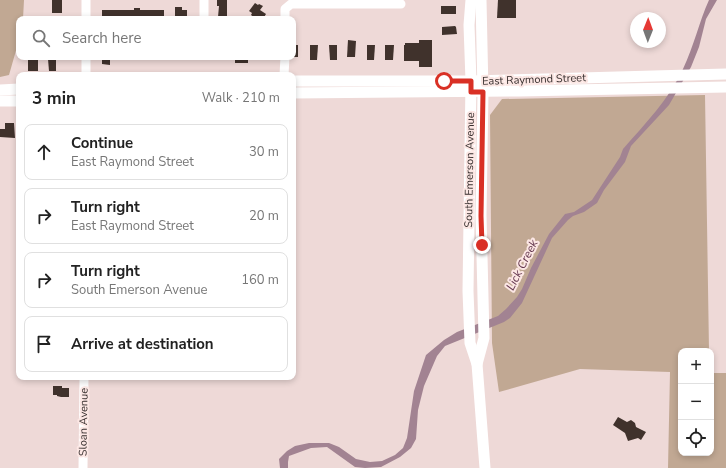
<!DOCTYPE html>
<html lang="en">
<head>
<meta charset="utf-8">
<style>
	:root { --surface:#fff; --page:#f2f2f2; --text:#222; --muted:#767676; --line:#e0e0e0 }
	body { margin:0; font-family:"Nunito Sans",sans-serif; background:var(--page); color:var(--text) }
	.controls { position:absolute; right:12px; bottom:12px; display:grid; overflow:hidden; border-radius:8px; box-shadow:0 2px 6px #0003 }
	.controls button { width:36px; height:36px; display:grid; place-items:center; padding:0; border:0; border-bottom:1px solid var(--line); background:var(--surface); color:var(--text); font:20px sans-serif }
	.compass { position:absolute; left:630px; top:12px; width:36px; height:36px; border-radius:50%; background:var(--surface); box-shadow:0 2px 6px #0003; rotate:1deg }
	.stop { position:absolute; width:12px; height:12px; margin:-9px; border:3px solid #d93025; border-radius:50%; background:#fff }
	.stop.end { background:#d93025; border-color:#fff; box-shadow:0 1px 4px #0008 }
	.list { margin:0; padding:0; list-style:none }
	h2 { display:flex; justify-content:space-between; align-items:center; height:52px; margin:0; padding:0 16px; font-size:17px }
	h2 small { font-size:13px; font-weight:400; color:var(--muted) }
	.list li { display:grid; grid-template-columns:26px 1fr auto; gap:12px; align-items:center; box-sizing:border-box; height:56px; margin:0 8px 8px; padding:0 8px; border:1px solid var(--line); border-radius:8px }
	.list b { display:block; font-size:15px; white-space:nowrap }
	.list p { margin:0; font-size:13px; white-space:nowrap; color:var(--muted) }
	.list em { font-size:13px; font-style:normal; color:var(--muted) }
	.icon { flex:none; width:22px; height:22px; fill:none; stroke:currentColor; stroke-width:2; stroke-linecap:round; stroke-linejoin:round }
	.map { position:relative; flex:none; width:726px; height:468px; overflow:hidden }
	.search { position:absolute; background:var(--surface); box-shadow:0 2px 6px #0003; left:16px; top:16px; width:280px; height:44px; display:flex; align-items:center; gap:10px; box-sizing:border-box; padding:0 14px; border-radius:8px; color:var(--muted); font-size:15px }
	.panel { position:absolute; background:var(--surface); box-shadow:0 2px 6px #0003; left:16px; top:72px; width:280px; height:308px; border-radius:8px }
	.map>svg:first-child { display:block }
	.forest { fill:#c1a893 }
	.water { fill:#a28392 }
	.building { fill:#40322c }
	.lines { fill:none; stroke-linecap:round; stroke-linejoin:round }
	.minor { stroke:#fff; stroke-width:9 }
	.major { stroke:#fff; stroke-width:11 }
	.route { stroke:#d93025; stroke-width:5 }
	.labels { text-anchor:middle; stroke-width:4; stroke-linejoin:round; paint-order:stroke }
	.street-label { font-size:11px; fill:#362e2d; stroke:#fce7e4 }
	.water-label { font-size:12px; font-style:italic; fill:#64374f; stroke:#fce7e4 }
</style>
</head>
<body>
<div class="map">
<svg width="726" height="468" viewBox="0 0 726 468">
	<rect width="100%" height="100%" fill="#eed9d7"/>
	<g class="forest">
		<polygon points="0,0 24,0 23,19 19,19 19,40 9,75 0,77"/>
		<polygon points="705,95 709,351 681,351 681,453 711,453 711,373 726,373 726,468 668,468 670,372 580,369 499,392 492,343 490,115 502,99"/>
	</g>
	<path class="water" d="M709 0H717L706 19 699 47 691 67 669 105 631 146 625 162 604 190 597 203 584 212 573 216 568 220 552 238 522 303 510 318 504 322 445 346 437 356 424 386 418 410 416 439 411 448 400 457 381 467 365 468 355 467 327 447 311 448 289 456 288 462V468H280L279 459 287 451 295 446 309 443H329L339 447 356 459 370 462 382 461 395 455 403 448 407 438 414 391 426 355 444 340 457 332 498 316 506 309 517 297 522 289 531 268 549 234 565 214 574 212 592 200 620 157 623 149C645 124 669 99 683 69 694 46 699 22 709 0Z"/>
	<g class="building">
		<rect x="52" y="0" width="10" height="13"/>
		<polygon points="217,0 227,0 227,17 218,17 219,6 217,6"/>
		<polygon points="498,0 516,0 516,18 497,18"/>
		<polygon points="255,3 258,5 259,4 263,6 260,10 266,14 263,19 259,19 256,17 255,18 251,15 252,13 249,11"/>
		<rect x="441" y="6" width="15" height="8"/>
		<polygon points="175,7 182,7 182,10 187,10 187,18 175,18"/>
		<polygon points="134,8 140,8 140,10 164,10 164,18 119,17 114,19 102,18 102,10 134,10"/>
		<polygon points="455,26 456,27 457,34 442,35 442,27"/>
		<polygon points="348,40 356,41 355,57 347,57"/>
		<polygon points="419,40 432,40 432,67 419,67 419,61 404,61 404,45 405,45 405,43 419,43"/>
		<rect x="293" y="45" width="5" height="12"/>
		<polygon points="310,45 318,45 317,60 310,60"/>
		<polygon points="329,45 337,45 337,60 330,60"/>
		<polygon points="367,45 375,45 374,60 367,60"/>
		<polygon points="385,45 394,45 393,60 385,60"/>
		<polygon points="102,57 110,57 110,65 102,64"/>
		<rect x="235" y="57" width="13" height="6"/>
		<rect x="28" y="58" width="10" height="13"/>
		<polygon points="56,58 56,71 49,71 48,59"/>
		<polygon points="5,123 14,123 15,138 0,137 0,129 5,129"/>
		<polygon points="53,386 62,386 62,388 69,388 69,397 61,397 57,396 57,395 53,395"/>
		<polygon points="618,417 627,422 631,420 635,423 636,427 646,432 641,440 638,438 628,441 625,433 613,425"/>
	</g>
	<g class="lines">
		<g class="minor">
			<polyline points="204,0 204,19"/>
			<polyline points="86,19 86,0"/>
			<polyline points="285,19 285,9 291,4 401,4"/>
			<polyline points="86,57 86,75"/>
			<polyline points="284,75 285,57"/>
			<polyline points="83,468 84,377"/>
		</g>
		<g class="major">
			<polyline points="471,0 469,25 471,81 468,291 470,343 477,364 485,468"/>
			<polyline points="293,81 471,81 726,74"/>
			<polyline points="0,90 19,89"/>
			<polyline points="293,93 519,91 726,87"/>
			<polyline points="0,101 19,101"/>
			<polyline points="477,364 484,338 481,215 483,92 481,0"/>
		</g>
	</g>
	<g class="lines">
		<polyline class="route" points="444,81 471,81 471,92 483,92 481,216 482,245"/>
	</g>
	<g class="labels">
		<g class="street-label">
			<text transform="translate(534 79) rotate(-2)" y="4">East Raymond Street</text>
			<text transform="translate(469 170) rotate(-89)" y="4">South Emerson Avenue</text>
			<text transform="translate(83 422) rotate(-89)" y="4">Sloan Avenue</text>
		</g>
		<g class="water-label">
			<text transform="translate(522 265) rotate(-63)" y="4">Lick Creek</text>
		</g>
	</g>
</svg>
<div class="controls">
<button>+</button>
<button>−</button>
<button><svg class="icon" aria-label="locate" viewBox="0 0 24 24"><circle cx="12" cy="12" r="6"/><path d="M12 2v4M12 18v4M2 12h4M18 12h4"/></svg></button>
</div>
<svg class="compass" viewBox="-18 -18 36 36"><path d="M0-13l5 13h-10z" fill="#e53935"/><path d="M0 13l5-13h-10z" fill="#767676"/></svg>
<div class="stop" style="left:444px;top:81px"></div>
<div class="stop end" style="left:482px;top:245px"></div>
<div class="search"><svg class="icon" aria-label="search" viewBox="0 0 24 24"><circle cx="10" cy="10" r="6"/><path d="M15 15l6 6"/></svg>Search here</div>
<section class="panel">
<h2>3 min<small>Walk · 210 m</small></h2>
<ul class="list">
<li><svg class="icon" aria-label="ahead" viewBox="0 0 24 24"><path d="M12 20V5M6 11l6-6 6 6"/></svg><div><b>Continue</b><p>East Raymond Street</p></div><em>30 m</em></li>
<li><svg class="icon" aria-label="right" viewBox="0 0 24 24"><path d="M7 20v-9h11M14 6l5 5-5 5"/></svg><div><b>Turn right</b><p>East Raymond Street</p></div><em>20 m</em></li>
<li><svg class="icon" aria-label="right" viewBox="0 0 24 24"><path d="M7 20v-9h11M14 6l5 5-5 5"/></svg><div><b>Turn right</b><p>South Emerson Avenue</p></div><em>160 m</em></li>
<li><svg class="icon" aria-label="arrive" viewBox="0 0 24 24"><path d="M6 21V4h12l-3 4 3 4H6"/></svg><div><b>Arrive at destination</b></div></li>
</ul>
</section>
</div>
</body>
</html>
